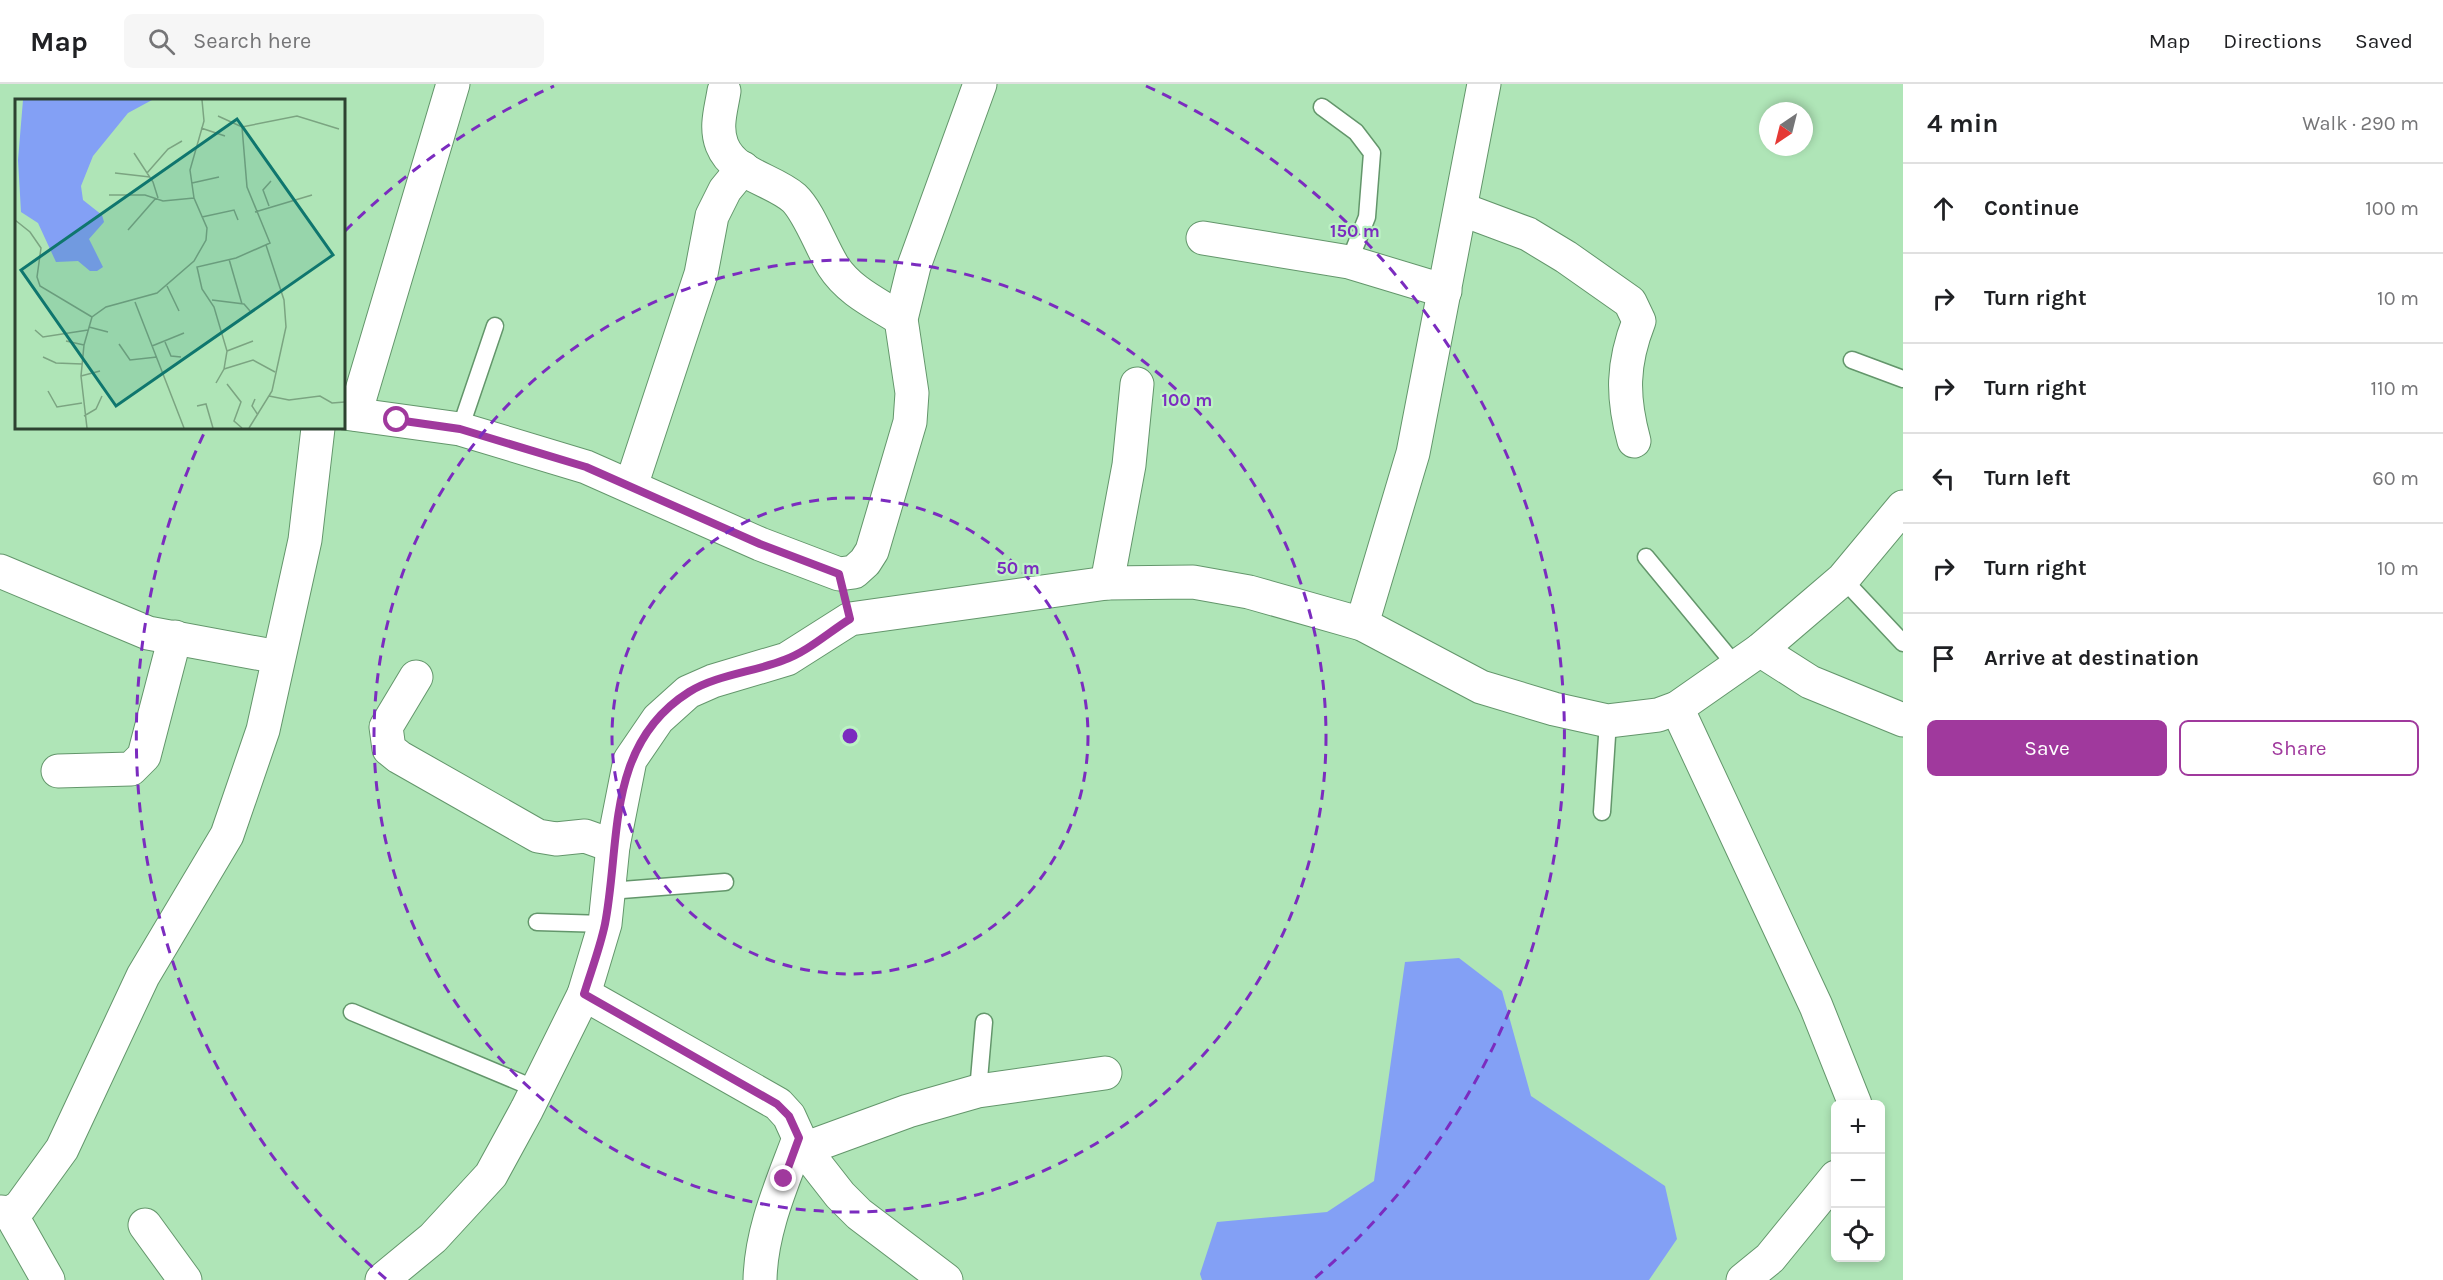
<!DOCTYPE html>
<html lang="en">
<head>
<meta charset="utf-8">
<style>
	:root { --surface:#fff; --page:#f6f6f6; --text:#202124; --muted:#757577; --line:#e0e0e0; --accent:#a0399d }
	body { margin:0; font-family:Karla,sans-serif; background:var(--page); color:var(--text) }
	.controls { position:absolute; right:18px; bottom:18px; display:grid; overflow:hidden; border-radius:9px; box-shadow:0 3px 9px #0003 }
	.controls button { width:54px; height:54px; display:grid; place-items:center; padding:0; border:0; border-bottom:2px solid var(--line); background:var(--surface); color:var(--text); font:30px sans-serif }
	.compass { position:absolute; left:1759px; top:18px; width:54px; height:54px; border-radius:50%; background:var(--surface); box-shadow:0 3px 9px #0003; rotate:215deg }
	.stop { position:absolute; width:18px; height:18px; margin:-14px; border:4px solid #a0399d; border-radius:50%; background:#fff }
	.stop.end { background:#a0399d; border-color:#fff; box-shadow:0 2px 6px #0008 }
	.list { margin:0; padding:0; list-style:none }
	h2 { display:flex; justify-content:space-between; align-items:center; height:78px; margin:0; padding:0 24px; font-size:26px }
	h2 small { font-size:20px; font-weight:400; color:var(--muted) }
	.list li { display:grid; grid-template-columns:39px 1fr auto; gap:18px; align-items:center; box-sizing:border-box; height:90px; padding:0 24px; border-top:2px solid var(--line) }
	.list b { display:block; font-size:22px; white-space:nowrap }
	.list em { font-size:20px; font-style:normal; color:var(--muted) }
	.actions { display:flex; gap:12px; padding:18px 24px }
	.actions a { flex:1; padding:14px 0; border:2px solid var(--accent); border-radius:9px; text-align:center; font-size:21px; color:var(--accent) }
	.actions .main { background:var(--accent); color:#fff }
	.icon { flex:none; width:33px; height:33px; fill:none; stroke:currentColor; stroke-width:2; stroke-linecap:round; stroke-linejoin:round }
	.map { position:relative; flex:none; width:1903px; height:1196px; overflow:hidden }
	header { display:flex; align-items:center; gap:36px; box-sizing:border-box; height:84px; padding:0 30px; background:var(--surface); border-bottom:2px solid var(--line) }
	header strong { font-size:28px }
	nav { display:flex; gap:33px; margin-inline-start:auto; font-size:21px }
	.search { width:420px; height:54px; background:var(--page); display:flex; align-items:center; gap:15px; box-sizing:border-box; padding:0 21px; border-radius:9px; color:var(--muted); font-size:22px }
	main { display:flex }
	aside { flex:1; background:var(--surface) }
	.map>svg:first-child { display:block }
	.water { fill:#83a0f5 }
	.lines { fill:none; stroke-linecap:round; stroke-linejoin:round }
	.service-casing { stroke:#63966b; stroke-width:19 }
	.minor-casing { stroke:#63966b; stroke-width:35 }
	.service { stroke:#fff; stroke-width:16 }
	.minor { stroke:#fff; stroke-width:33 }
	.route { stroke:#a0399d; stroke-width:8 }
	.ring { fill:none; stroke:#7b2cbf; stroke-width:3; stroke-dasharray:10 8 }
	.inset-road { fill:none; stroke:#7ba481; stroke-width:1.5 }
	.view { fill:#0f766e; fill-opacity:0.15; stroke:#0f766e; stroke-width:3 }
	.inset-edge { fill:none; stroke:#2d4230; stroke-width:3 }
	.centre { fill:#7b2cbf; stroke:#bcf2c4; stroke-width:3 }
	.ring-label { font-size:18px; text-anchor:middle; font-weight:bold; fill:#7b2cbf; stroke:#bcf2c4; stroke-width:4.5; stroke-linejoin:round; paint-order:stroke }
</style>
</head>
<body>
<header>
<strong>Map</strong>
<div class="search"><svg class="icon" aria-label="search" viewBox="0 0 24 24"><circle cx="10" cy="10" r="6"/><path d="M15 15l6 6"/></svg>Search here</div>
<nav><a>Map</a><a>Directions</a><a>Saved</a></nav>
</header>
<main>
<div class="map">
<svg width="1903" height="1196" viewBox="0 0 1903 1196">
	<rect width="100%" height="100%" fill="#afe5b7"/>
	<polygon class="water" points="1459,874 1502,907 1531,1012 1665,1102 1677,1155 1649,1196 1202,1196 1200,1190 1217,1138 1327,1128 1374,1097 1405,878"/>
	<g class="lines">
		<defs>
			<g id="service">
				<polyline points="1322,23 1356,48 1372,69 1367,133 1349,178"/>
				<polyline points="1852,276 1903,295"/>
				<polyline points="460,345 495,242"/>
				<polyline points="1646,473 1736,582"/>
				<polyline points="1843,495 1903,559"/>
				<polyline points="1602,728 1608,637"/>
				<polyline points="609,807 725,798"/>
				<polyline points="537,838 605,840"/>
				<polyline points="352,928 536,1005"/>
				<polyline points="978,1007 984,938"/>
			</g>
			<g id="minor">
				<path d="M724 7C721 26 715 43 722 61 734 91 772 95 794 114 809 128 821 163 833 182 849 207 876 219 901 235"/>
				<path d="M1461 125 1528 150 1566 173 1630 218 1639 237C1622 280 1622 313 1634 357"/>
				<polyline points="1203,154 1349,178 1445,207"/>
				<polyline points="344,329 460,345 586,383 760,460 839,490 854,488 865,478 872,467 910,338 912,309 901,235 914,182 980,0"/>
				<polyline points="355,330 453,0"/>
				<polyline points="631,402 701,190 712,132 725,106 743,84"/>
				<polyline points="0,487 148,549 278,573"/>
				<polyline points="1107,499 1129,381 1137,300"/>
				<polyline points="1362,540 1413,369 1484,0"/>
				<polyline points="1760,566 1810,598 1903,636"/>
				<polyline points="416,593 386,643 389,665 399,673 538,752 556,755 585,752 613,762"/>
				<polyline points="1677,624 1816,922 1855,1020"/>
				<polyline points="58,687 131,685 144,672 175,553"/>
				<polyline points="584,910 778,1020 789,1032 804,1065 840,1111 859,1130 946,1196"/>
				<polyline points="804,1065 908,1027 978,1007 1105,989"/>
				<polyline points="0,1128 10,1129 20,1123 62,1065 143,892 227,751 263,646 305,456 318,344"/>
				<polyline points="10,1129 48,1196"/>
				<polyline points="145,1141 185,1196"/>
				<polyline points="382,1196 433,1154 491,1091 527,1025 584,910 605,840 613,762 630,676 658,635 688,608 713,597 787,575 850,535 1107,499 1193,498 1249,508 1362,540 1481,603 1554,625 1608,637 1658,631 1677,624 1760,566 1843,495 1903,423"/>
				<path d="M760 1196C761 1146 782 1100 799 1054"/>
				<polyline points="1743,1196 1770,1174 1836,1093"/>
			</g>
		</defs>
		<use href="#service" class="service-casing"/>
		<use href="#minor" class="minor-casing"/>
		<use href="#service" class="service"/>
		<use href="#minor" class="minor"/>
	</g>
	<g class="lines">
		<path class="route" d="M397 336 460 345 586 383 760 460 839 490 850 535C829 548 807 568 784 576 754 588 716 591 689 608 605 661 621 757 605 840 600 864 591 887 584 910L777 1020 789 1032 799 1054 784 1095"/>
	</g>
	<g class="ring">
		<circle cx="850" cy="652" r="238"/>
		<circle cx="850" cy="652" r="476"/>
		<path d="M386 1195A714 714 0 0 1 206 345M345 147A714 714 0 0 1 554 2M1146 2A714 714 0 0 1 1314 1195"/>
	</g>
	<g transform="translate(15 15)">
		<rect width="330" height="330" fill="#afe5b7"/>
		<path d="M8 1H137L113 14 78 57 66 87 68 101 87 116 89 123 74 140 88 168 82 172H75L63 162 41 163 23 124 6 113 3 61Z" fill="#83a0f5"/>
		<path class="inset-road" d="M203 17 227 28 282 17 324 30M186 29 210 37M0 36V1M119 54 138 83 143 99M100 74 135 78M132 74 153 50 167 42M177 84 204 78M94 96H130L148 102 179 99M254 107 248 91 256 82M240 113 297 96M187 118 219 111 223 121M0 121 15 133 26 149 22 178 25 187 77 218M113 131 141 99M214 160 227 205M152 187 164 212M197 201 229 205 235 212M120 203 169 329M74 228 93 233M20 231 28 238 73 231M51 242 69 246M150 243 156 257 166 258M104 245 115 261 142 258M137 247 169 234M212 252 238 242M28 258 41 264 67 265M209 270 238 261 260 273M66 277 85 272M201 284 209 270 212 252 199 208 187 190 182 168 221 159 255 144 232 88 227 28M212 285 226 303 219 322 227 329M33 292 42 308 67 304M254 297 274 301 305 297 317 304 330 303M240 300 237 307 243 316M182 307 191 305 198 329M69 317 81 310 87 297M72 329 66 277 69 246 77 218 91 208 142 194 179 162 191 141 192 129 179 99 175 71 189 22 187 1M234 329 257 292 271 228 269 201 251 146"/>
		<path class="view" d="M222 20 318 156 101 307 6 171Z"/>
		<rect width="330" height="330" class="inset-edge"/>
	</g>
	<circle cx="850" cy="652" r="9" class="centre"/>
	<g class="ring-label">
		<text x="1355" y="153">150 m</text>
		<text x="1187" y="322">100 m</text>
		<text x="1018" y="490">50 m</text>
	</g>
</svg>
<div class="controls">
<button>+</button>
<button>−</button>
<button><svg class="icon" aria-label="locate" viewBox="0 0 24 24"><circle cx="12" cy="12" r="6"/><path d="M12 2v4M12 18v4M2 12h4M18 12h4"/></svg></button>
</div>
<svg class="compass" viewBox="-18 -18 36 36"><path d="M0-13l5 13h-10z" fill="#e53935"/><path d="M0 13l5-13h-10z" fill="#757577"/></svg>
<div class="stop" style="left:397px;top:336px"></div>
<div class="stop end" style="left:784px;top:1095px"></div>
</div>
<aside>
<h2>4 min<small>Walk · 290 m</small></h2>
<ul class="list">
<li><svg class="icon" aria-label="ahead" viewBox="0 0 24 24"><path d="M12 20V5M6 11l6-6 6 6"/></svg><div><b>Continue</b></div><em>100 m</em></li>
<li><svg class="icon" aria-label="right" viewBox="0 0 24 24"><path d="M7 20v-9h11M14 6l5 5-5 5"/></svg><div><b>Turn right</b></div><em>10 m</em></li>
<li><svg class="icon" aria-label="right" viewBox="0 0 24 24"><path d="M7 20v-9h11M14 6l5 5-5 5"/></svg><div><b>Turn right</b></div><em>110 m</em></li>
<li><svg class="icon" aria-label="left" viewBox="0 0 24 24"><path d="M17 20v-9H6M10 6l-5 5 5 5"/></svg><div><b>Turn left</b></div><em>60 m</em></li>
<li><svg class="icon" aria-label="right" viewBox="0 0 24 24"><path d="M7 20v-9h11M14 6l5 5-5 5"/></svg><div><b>Turn right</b></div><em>10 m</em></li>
<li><svg class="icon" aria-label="arrive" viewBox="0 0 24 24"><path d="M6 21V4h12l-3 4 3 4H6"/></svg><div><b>Arrive at destination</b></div></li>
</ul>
<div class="actions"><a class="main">Save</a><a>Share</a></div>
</aside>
</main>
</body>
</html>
